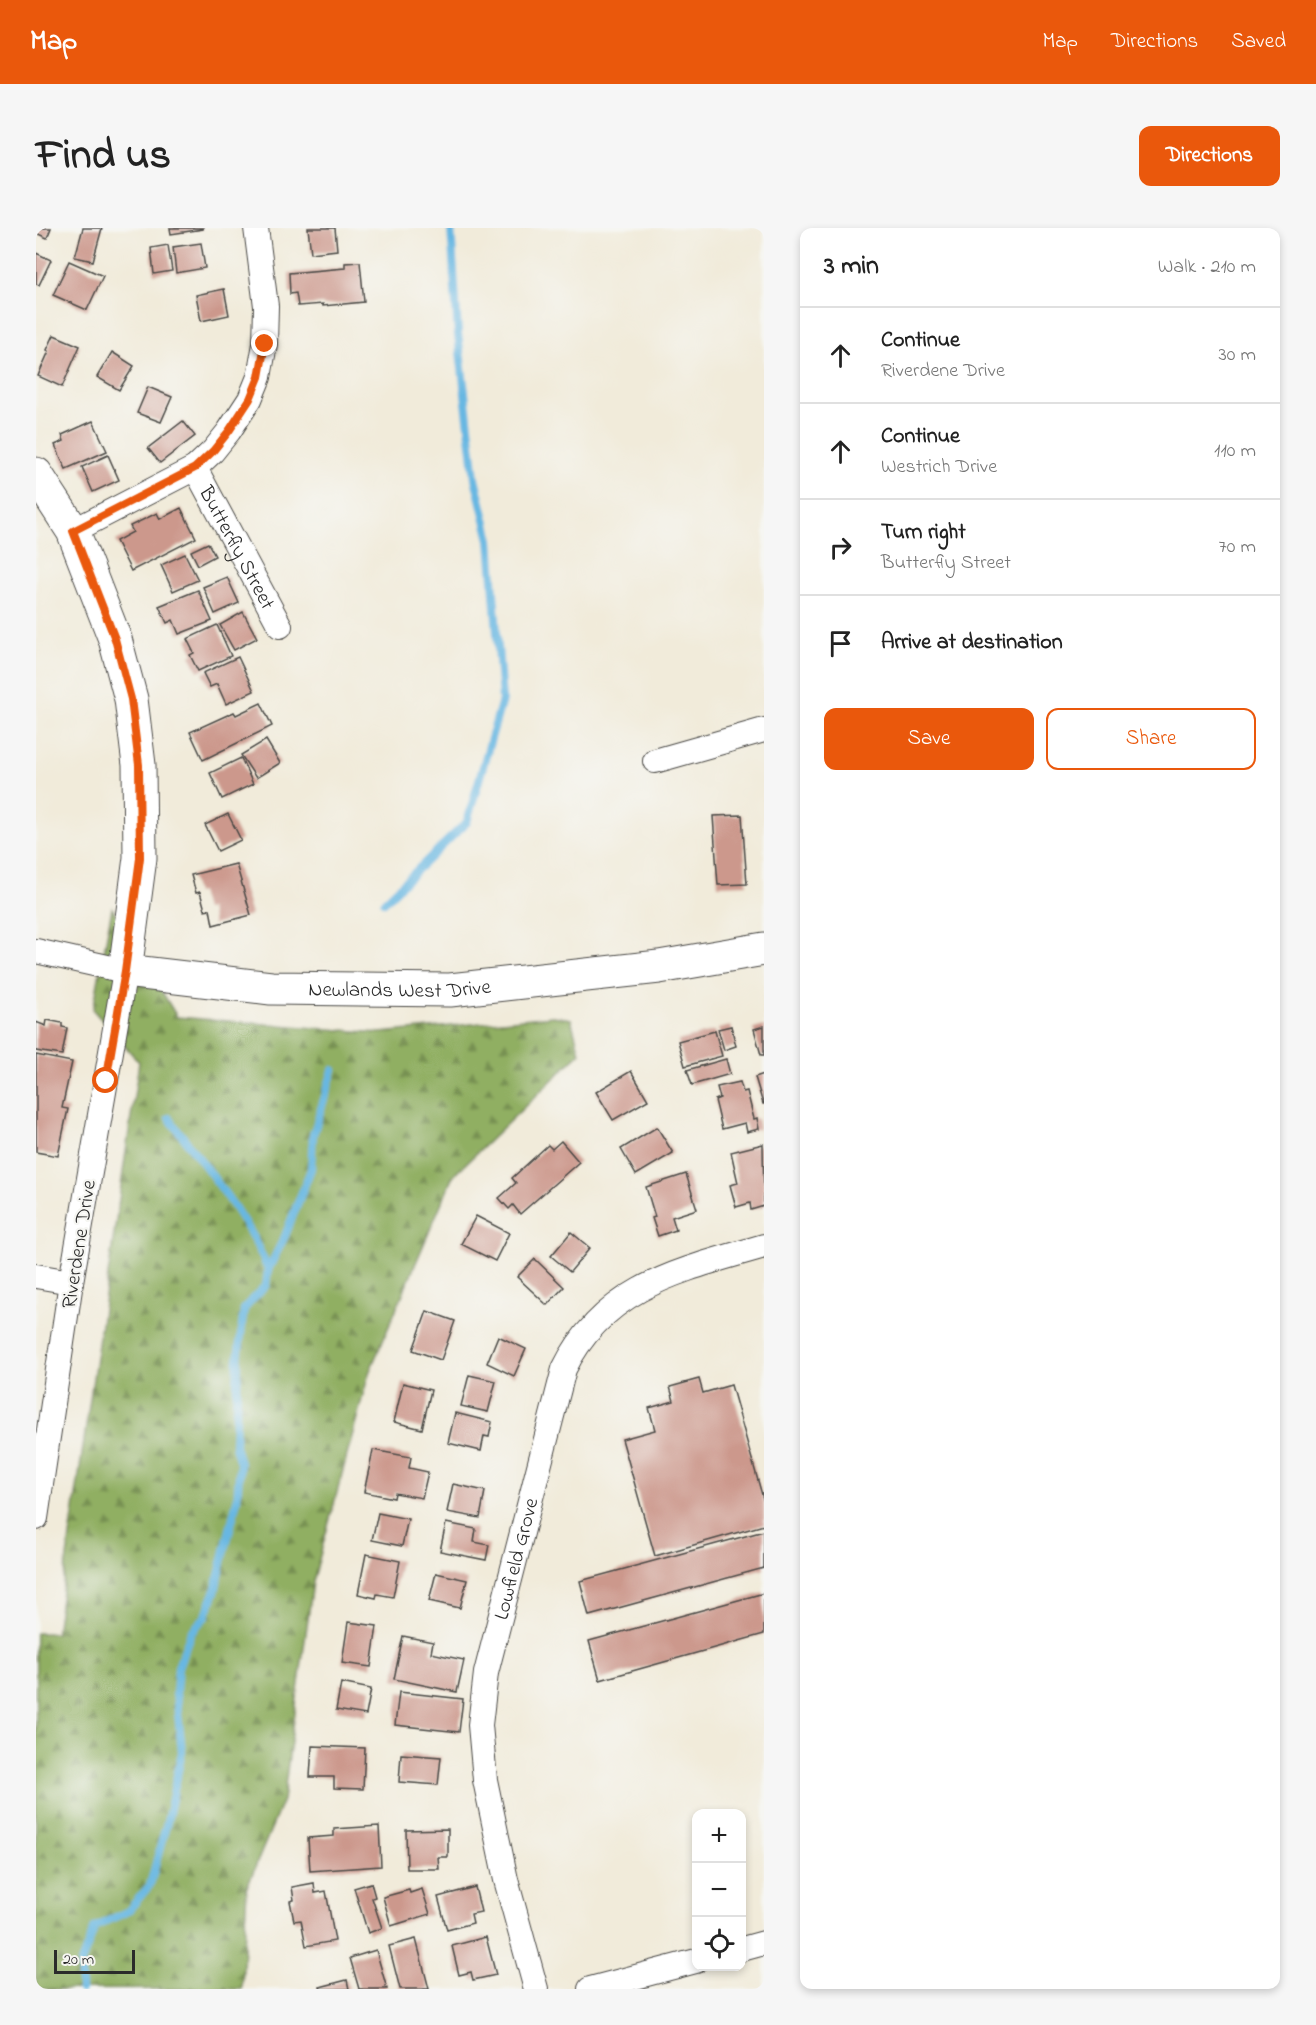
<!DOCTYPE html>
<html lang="en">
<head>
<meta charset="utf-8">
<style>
	:root { --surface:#fff; --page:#f6f6f6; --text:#222; --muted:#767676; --line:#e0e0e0; --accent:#ea580c }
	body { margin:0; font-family:"Indie Flower",sans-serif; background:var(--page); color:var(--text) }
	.controls { position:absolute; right:18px; bottom:18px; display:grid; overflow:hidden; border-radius:12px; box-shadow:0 3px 9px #0003 }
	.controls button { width:54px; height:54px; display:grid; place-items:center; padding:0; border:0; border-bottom:2px solid var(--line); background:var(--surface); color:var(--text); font:30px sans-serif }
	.scale { position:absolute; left:18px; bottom:15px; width:81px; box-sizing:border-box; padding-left:6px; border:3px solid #2b2b2b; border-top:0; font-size:16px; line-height:21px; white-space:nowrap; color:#2b2b2b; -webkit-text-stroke:4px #f6f6f2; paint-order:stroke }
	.stop { position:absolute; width:18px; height:18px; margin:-14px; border:4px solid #ea580c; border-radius:50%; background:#fff }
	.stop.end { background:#ea580c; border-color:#fff; box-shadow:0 2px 6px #0008 }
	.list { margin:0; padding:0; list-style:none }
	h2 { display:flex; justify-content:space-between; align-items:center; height:78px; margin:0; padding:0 24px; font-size:26px }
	h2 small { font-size:20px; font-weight:400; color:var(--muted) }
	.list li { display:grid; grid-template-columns:39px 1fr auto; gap:18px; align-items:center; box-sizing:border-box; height:96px; padding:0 24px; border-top:2px solid var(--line) }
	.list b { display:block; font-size:22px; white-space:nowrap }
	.list p { margin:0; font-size:20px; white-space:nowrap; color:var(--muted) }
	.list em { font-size:20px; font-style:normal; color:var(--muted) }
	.actions { display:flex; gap:12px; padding:18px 24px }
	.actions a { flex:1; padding:14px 0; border:2px solid var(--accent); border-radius:12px; text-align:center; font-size:21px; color:var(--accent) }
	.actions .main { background:var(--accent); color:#fff }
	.icon { flex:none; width:33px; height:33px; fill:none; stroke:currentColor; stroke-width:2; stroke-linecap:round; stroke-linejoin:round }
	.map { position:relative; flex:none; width:728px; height:1761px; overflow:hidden; border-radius:12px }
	header { display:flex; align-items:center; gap:36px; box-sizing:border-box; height:84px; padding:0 30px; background:var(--accent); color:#fff }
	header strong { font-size:28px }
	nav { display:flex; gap:33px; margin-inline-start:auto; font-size:21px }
	.intro { display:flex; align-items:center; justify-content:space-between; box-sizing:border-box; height:144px; padding:0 36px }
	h1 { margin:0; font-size:42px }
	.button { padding:15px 27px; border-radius:12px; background:var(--accent); color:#fff; font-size:21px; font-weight:700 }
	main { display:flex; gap:36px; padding:0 36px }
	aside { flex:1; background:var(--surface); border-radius:12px; box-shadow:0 3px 9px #0003 }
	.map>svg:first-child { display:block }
	.forest { fill:url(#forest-firs); stroke:#5e6d46; stroke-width:1.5 }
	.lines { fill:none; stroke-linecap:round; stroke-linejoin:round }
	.stream { stroke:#68b7e2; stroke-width:8 }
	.building { fill:#cc988c }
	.street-casing { stroke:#494845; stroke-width:26 }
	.secondary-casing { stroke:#494845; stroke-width:35 }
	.street { stroke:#fff; stroke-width:24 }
	.secondary { stroke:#fff; stroke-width:33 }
	.route { stroke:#ea580c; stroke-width:8 }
	.labels { text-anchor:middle; stroke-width:4.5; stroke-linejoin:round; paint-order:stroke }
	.street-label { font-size:21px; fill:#2b2b2b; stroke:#f6f6f2 }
</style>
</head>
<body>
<header>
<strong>Map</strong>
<nav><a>Map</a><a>Directions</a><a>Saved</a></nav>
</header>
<div class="intro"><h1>Find us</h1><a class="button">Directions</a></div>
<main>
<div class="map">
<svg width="728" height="1761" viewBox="0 0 728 1761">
	<defs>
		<pattern id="forest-firs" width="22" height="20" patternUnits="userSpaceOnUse" patternTransform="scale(1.5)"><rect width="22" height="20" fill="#90af62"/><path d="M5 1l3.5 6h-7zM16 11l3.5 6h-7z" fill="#768f51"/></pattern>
	</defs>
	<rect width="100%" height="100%" fill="#f6f6f2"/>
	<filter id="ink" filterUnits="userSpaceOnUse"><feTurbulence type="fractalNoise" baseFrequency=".0167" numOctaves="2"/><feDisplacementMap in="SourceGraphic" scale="12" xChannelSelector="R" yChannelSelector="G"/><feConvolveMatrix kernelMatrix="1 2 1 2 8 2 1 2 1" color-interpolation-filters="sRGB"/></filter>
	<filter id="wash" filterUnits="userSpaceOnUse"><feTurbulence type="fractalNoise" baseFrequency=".008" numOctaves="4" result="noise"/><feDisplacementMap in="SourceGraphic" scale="24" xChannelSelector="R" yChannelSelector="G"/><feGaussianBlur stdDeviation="1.35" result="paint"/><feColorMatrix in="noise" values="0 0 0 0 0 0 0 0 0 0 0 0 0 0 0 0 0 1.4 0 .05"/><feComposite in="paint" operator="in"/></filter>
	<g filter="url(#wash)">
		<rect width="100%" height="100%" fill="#f1ebda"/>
		<polygon class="forest" points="76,680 141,789 344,805 517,788 535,791 544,825 417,948 333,1145 277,1354 247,1572 211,1659 206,1761 0,1761 0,1405 20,1405 103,834 57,782"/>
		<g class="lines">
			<g class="stream">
				<polyline points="348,674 431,594 466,472 454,312 439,250 422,106 415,0"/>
				<path d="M133 890C168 938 210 986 232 1042"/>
				<polyline points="45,1761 45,1735 59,1699 92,1683 114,1657 131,1594 146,1524 140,1465 142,1439 155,1404 169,1389 179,1364 201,1272 204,1235 199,1218 202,1132 208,1081 230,1057 232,1042 249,1008 275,941 277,907 297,842"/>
			</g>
		</g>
		<g id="blocks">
			<g class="building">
				<polygon points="0,0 15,0 11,10 0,5"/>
				<polygon points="47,0 66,0 57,33 39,29"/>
				<polygon points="134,0 167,0 167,1 135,6"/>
				<polygon points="272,0 299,0 301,22 275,25"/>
				<polygon points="165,15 169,40 140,45 137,19"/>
				<polygon points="132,17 136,43 118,46 115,20"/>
				<polygon points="0,25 15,32 3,57 0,56"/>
				<polygon points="33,33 67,48 51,82 17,67"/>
				<polygon points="324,34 328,74 287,78 287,76 262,78 260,65 254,66 253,45 309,40 309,35"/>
				<polygon points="188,61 193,87 165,93 160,67"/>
				<polygon points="18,107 44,118 26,159 2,148 13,123 11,122"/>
				<polygon points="76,124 98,138 83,162 61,149"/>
				<polygon points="112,159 136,169 125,194 101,185"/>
				<polygon points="57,193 71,223 30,241 19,217 28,213 26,207"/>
				<polygon points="147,193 159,208 124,235 112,220"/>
				<polygon points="72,227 83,252 57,264 46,239"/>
				<polygon points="145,280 160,310 95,343 80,313 97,304 94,298 121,285 124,291"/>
				<polygon points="172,315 179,328 162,337 155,323"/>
				<polygon points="149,326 162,352 137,363 125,337"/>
				<polygon points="191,349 203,375 179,386 167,359"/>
				<polygon points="162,362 176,393 143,406 137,392 131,395 123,378"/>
				<polygon points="207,384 221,410 198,422 184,397"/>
				<polygon points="181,397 195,428 162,443 154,427 158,425 151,411"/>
				<polygon points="202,429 218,463 190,476 181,456 174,459 167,445"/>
				<polygon points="225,475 236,498 167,532 154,504 198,484 200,487"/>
				<polygon points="230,512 244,535 220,550 205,527"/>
				<polygon points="205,530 217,556 186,571 174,545"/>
				<polygon points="192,586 205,612 182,623 169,597"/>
				<polygon points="706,587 711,656 682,657 677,588"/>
				<polygon points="200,636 215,687 177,697 174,681 169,682 164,664 160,665 155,647"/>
				<polygon points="11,792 26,795 26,799 31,800 26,827 0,823 0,794 10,798"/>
				<polygon points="695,798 700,818 688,822 682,801"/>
				<polygon points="728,798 728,827 725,827 718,801"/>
				<polygon points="679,803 686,828 649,838 642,813"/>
				<polygon points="0,827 36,834 26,880 32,881 22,928 0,924"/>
				<polygon points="690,831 694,846 656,857 651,842"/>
				<polygon points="595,843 612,872 577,892 560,864"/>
				<polygon points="728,846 728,876 727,876 719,849"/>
				<polygon points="704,854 707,864 711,863 718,891 721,890 723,901 711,904 709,895 686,901 679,872 684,870 681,859"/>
				<polygon points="621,899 637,925 600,947 585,921"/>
				<polygon points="525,913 543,934 484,986 477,977 473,981 463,970 480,955 476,950 512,917 516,921"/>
				<polygon points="727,916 728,978 715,982 714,975 700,979 694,957 702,955 695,924"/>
				<polygon points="650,946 661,981 636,989 640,1002 622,1008 616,990 619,989 610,959"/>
				<polygon points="440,988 473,1005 459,1033 425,1016"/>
				<polygon points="535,1004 554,1020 534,1044 515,1028"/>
				<polygon points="499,1031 528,1059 511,1077 481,1049"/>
				<polygon points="391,1083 419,1093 405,1132 377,1122"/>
				<polygon points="462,1108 490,1121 478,1148 451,1135"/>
				<polygon points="433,1147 460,1153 452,1184 425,1178"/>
				<polygon points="663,1151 667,1165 695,1157 728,1274 728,1297 619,1328 586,1211 619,1202 613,1180 638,1173 634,1159"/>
				<polygon points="367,1155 395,1162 386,1201 358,1194"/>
				<polygon points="419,1185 456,1194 453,1209 448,1208 445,1223 412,1215"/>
				<polygon points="337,1222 375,1229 373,1240 392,1244 386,1270 359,1265 358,1270 328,1264"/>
				<polygon points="417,1256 449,1263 444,1290 411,1284"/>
				<polygon points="342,1285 372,1291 366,1318 336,1312"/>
				<polygon points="410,1295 440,1301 438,1314 453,1317 450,1332 404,1323"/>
				<polygon points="728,1303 728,1340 553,1388 544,1353"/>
				<polygon points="330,1326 364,1333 357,1369 341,1366 340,1370 322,1366"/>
				<polygon points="400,1345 431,1352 424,1380 393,1373"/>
				<polygon points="728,1365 728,1406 564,1452 553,1413"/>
				<polygon points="312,1394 341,1398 335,1439 306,1435"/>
				<polygon points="367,1408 397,1414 395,1425 428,1432 421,1464 358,1451"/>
				<polygon points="305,1455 335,1461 330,1487 300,1482"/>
				<polygon points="363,1464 427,1471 423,1504 359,1497"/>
				<polygon points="276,1518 329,1520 327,1561 298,1560 298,1549 274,1549"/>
				<polygon points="365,1526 405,1529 402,1557 363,1554"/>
				<polygon points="343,1598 345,1638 274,1643 272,1610 298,1608 298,1601"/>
				<polygon points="412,1601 412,1629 402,1629 403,1641 371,1641 370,1602"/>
				<polygon points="278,1655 279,1665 290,1663 299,1713 270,1718 265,1692 258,1693 254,1673 258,1672 256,1659"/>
				<polygon points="335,1655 339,1669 336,1670 346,1700 332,1705 318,1660"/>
				<polygon points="439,1659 445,1684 435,1686 437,1695 411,1702 402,1669"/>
				<polygon points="386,1661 394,1686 355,1698 347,1669 373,1662 374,1665"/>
				<polygon points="450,1709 460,1747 437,1752 435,1744 423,1747 416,1718"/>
				<polygon points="380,1711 393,1761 364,1761 353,1718"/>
				<polygon points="340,1722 351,1761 323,1761 314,1730"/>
				<polygon points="311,1752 313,1761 285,1761 284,1759"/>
			</g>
		</g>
	</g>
	<g filter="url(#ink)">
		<use href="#blocks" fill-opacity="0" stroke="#494845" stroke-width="1.5"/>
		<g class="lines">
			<defs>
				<g id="street">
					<path id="s1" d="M159 240 244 398"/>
					<polyline points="37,303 159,240 177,223 193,203 214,171 223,149 229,116 230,78 220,0"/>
					<polyline points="619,533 728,502"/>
					<polyline points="0,723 89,743 35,1054 0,1290"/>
					<polyline points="0,1048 35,1054"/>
					<polyline points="706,1721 728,1715"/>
					<path id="s2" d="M500 1761 470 1652 449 1552 444 1497 450 1445 528 1141C569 1057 647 1042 728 1018"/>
					<polyline points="554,1761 660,1733"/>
				</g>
				<g id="secondary">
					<path id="s3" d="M0 246 37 303 79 411 95 471 103 537 104 630 89 743 235 760 414 762 623 739 728 721"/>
				</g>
			</defs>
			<use href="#street" class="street-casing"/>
			<use href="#secondary" class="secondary-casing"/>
			<use href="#street" class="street"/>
			<use href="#secondary" class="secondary"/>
		</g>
	</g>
	<g class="lines" filter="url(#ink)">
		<polyline class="route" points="70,853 89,743 104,630 103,537 95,471 79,411 37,303 159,240 177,223 193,203 214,171 223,149 229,116"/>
	</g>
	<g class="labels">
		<g class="street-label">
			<text dy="7" stroke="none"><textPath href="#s1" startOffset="90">Butterfly Street</textPath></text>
			<text dy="7" stroke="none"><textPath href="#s3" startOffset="795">Newlands West Drive</textPath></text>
			<text transform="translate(42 1016) rotate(-81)" y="7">Riverdene Drive</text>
			<text dy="7" stroke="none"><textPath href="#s2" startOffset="441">Lowfield Grove</textPath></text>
		</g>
	</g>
</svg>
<div class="controls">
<button>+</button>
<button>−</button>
<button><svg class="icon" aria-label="locate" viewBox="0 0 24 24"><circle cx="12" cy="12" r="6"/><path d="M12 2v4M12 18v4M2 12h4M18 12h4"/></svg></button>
</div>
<div class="scale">20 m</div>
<div class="stop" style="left:70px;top:853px"></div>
<div class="stop end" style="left:229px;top:116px"></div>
</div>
<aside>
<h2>3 min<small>Walk · 210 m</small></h2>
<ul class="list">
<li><svg class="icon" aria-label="ahead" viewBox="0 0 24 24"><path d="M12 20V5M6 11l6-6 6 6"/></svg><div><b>Continue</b><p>Riverdene Drive</p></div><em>30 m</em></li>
<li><svg class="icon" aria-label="ahead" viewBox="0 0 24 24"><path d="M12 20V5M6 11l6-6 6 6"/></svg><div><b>Continue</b><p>Westrich Drive</p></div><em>110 m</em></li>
<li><svg class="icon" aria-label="right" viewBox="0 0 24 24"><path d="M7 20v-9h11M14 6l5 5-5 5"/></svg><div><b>Turn right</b><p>Butterfly Street</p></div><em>70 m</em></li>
<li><svg class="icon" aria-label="arrive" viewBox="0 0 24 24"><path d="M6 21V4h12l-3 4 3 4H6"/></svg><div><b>Arrive at destination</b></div></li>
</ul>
<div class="actions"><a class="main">Save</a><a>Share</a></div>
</aside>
</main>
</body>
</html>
